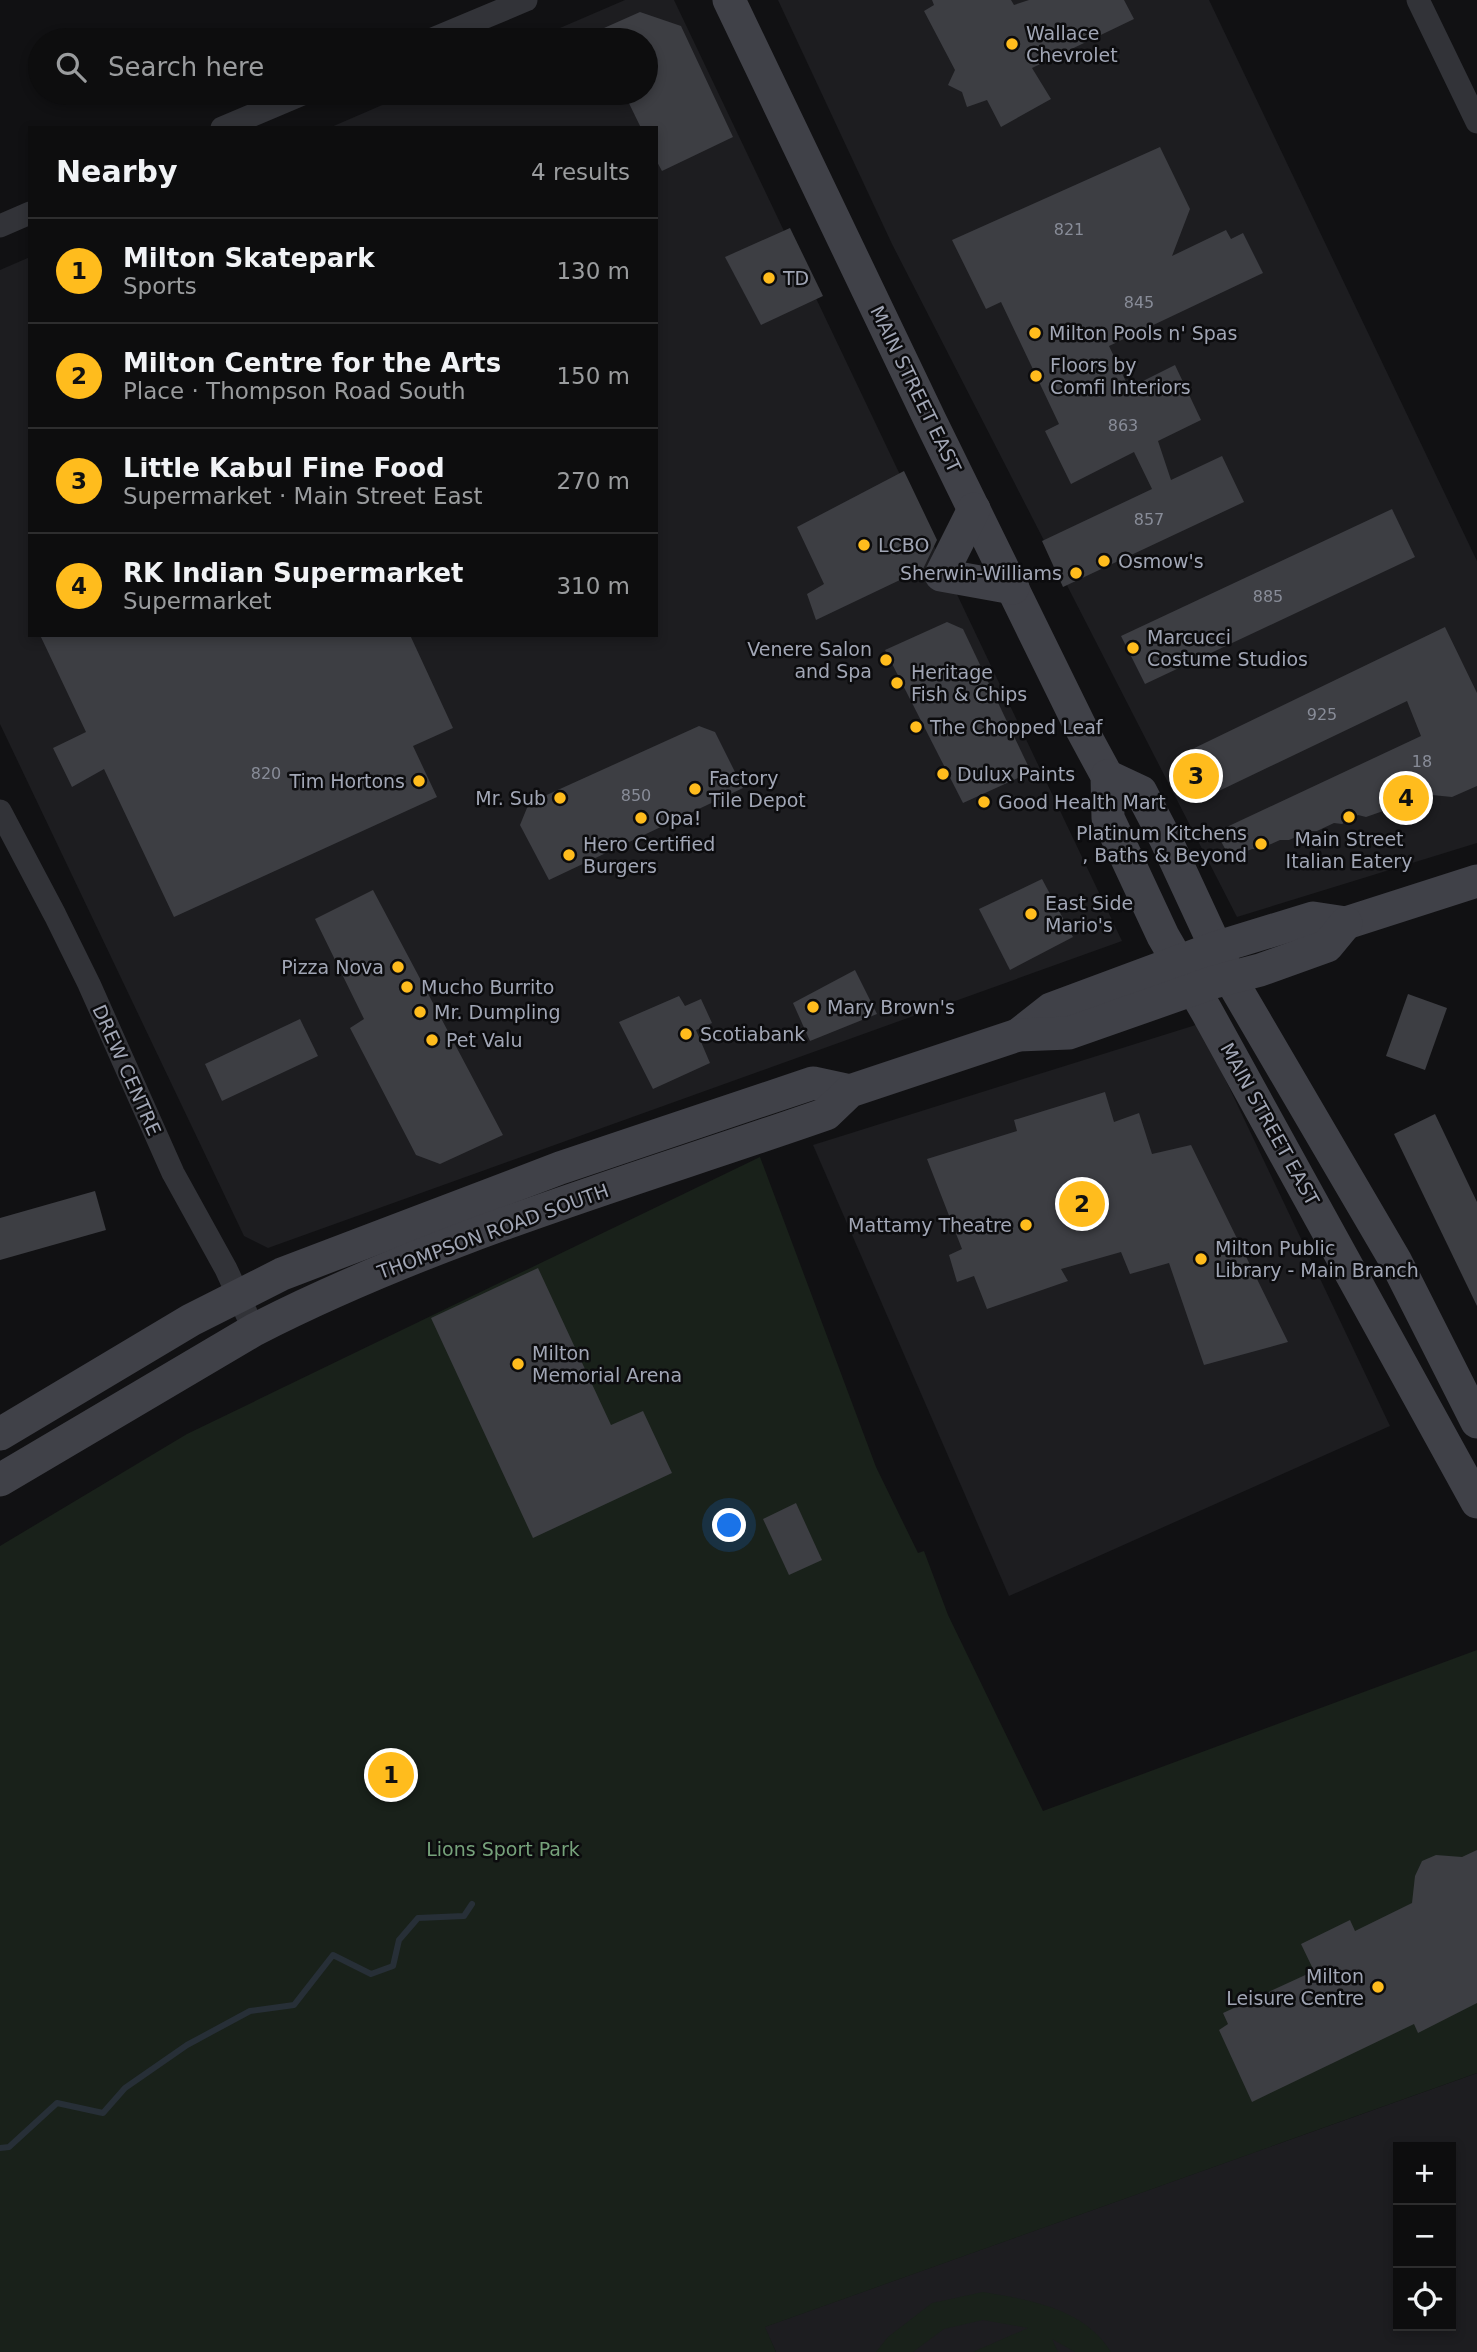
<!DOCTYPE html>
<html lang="en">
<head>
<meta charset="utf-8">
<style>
	:root { --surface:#0d0d0e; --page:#161617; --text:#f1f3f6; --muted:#9a9c9e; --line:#2d2d2e; --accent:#ffbc1d }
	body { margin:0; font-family:"DejaVu Sans",sans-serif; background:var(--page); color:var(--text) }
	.controls { position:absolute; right:21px; bottom:21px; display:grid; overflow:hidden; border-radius:0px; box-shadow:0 4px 10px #0003 }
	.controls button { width:63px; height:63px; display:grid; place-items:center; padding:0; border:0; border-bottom:2px solid var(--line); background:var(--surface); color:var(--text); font:35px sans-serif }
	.you { position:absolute; left:730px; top:1526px; width:24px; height:24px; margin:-18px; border:5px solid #fff; border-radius:50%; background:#1a73e8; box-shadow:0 0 0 10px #1a73e833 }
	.badge { display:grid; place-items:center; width:46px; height:46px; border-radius:50%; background:var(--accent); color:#111; font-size:23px; font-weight:700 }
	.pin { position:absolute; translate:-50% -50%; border:4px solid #fff; box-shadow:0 2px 7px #0006 }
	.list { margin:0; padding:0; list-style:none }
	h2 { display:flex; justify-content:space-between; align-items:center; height:91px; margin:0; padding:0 28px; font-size:30px }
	h2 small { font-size:23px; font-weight:400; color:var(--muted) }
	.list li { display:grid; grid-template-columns:46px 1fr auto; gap:21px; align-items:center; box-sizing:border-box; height:105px; padding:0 28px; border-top:2px solid var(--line) }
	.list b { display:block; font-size:26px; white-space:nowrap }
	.list p { margin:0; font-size:23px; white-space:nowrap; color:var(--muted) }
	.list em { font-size:23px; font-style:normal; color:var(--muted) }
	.icon { flex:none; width:38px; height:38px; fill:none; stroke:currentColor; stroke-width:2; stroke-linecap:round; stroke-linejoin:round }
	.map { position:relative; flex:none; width:1477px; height:2352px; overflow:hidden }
	.search { position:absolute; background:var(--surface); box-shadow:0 4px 10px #0003; left:28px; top:28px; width:630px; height:77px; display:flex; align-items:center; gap:18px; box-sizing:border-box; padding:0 24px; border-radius:38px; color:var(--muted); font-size:26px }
	.panel { position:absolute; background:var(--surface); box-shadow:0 4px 10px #0003; left:28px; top:126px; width:630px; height:511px; border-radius:0px }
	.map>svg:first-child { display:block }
	.built { fill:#1d1d20; fill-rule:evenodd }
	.green { fill:#19211a }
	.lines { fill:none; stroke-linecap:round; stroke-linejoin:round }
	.stream { stroke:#272f37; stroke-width:6 }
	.building { fill:#3d3e43 }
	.minor { stroke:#323338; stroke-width:23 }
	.secondary { stroke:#404148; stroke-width:33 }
	.poi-dot { fill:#ffbc1d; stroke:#0c0c0e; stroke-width:2.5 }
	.labels { text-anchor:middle; stroke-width:5; stroke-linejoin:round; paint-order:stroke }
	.number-label { font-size:16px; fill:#888c98 }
	.poi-label { font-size:19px; fill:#a1a6b5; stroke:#0c0c0e; text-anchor:start }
	.street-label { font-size:19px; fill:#a1a6b5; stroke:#0c0c0e }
	.park-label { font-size:19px; fill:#76a27b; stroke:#0c0c0e }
</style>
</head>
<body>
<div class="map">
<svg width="1477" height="2352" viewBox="0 0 1477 2352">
	<rect width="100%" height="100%" fill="#111113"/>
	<g class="built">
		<polygon points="625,0 674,0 1122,941 268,1248 244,1236 0,724 0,270 30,257 30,635 656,635 656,128 329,128 410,93 646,93 646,40 532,40"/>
		<polygon points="778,0 1209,0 1477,561 1477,843 1237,917 892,244"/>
		<polygon points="1199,1024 1390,1426 1009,1596 813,1145"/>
		<path d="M1477 2073V2352H776L764 2327ZM1398 2147H1451V2326H1398Z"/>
	</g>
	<g class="green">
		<polygon points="760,1157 876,1467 918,1553 924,1551 948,1615 1043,1811 1477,1650 1477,2073 765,2327 776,2352 0,2352 0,1546 187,1434"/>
		<path d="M983 2292C1030 2300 1084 2308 1111 2352H1075L1052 2339 1058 2352H973L1028 2328 983 2320 944 2329 913 2352H876L888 2337 932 2303Z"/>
	</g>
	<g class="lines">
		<polyline class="stream" points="0,2148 9,2147 57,2103 103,2113 125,2088 187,2045 250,2011 294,2005 333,1955 371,1974 393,1966 399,1940 418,1918 464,1916 472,1904"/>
	</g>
	<g class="building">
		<polygon points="932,0 1011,0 1014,5 1029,0 1124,0 1134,19 1032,68 1051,99 1001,127 987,100 967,107 962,92 948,85 955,70 924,11 934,5"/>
		<polygon points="640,12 681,26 733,137 662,171 656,160 656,128 641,128 624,93 646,93 646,40 577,40"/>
		<polygon points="1160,147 1190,209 1172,256 1226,230 1231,239 1243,233 1263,273 1109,346 1129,388 1175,365 1201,420 1158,441 1171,480 1222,456 1244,502 1063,587 1042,541 1152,489 1134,452 1071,484 1045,431 1059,424 1001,302 986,309 952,240"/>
		<polygon points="790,228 823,296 761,325 725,257"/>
		<polygon points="904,471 937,540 923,569 816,620 807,594 824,584 797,527"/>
		<polygon points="1392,509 1415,557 1145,684 1121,636"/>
		<polygon points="947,622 963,629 1031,772 963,803 885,650"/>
		<polygon points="1445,627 1477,693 1477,786 1452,797 1432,795 1415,802 1406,801 1389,809 1366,817 1358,815 1342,824 1334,823 1317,831 1310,831 1289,840 1280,840 1260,849 1252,849 1230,858 1216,832 1421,736 1407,701 1198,801 1178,756"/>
		<polygon points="40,635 410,635 453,728 413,746 437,797 174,917 104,769 72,787 53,748 86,732"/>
		<polygon points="699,726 715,732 743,788 549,880 520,825 529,803"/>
		<polygon points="1042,879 1073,937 1010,970 979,909"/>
		<polygon points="373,890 503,1135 440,1164 416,1155 350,1028 364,1019 315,919"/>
		<polygon points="855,970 877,1014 810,1041 793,1003"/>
		<polygon points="1408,994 1447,1008 1425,1070 1386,1056"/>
		<polygon points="679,996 685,1006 701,999 712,1023 696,1030 710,1063 653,1089 619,1022"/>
		<polygon points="300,1019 318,1056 222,1101 205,1064"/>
		<polygon points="1105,1092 1114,1122 1139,1113 1152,1154 1191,1145 1288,1342 1204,1365 1169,1263 1130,1274 1121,1252 1061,1269 1068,1281 987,1309 974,1276 957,1282 949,1255 962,1249 927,1159 1017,1131 1014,1120"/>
		<polygon points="1435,1114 1477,1202 1477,1306 1394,1134"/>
		<polygon points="95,1191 106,1230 0,1260 0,1218"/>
		<polygon points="538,1268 611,1425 643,1411 672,1473 533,1538 431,1318"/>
		<polygon points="796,1503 822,1560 789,1575 763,1519"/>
		<polygon points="1477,1850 1477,2003 1418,2033 1414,2024 1252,2102 1219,2030 1228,2024 1223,2013 1314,1971 1301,1944 1350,1920 1355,1931 1412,1903 1415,1876 1422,1861 1436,1855 1462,1857"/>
	</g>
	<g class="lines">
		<g class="minor">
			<polyline points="1418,0 1477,122"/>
			<polyline points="430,40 526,0"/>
			<polyline points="222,128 305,93"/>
			<polyline points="0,226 30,213"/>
			<polyline points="0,811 55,915 89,984 173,1173 226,1269 254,1330"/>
		</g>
		<g class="secondary">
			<polyline points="729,0 930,420 1081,728 1107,776 1108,818 1163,936 1207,1012 1477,1502"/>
			<polyline points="974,509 941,575 1013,588"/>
			<polyline points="1107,776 1141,792 1166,840 1230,978 1395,1260 1477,1422"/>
			<polyline points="1018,1035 1051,1009 1215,948 1313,918 1346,923 1477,881"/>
			<polyline points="0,1434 191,1320 282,1274 560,1168 813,1083 850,1091"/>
			<path d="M0 1480 254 1330C435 1237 634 1181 826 1114L850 1091 1018 1035 1069 1033 1214 982 1260 970 1327 946 1346 923"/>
		</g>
	</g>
	<g class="poi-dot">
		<circle cx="1012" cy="44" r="7"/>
		<circle cx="769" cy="278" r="7"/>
		<circle cx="1035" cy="333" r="7"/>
		<circle cx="1036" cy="376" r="7"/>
		<circle cx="864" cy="545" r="7"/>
		<circle cx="1104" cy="561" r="7"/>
		<circle cx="1076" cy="573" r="7"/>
		<circle cx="1133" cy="648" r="7"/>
		<circle cx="886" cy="660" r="7"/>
		<circle cx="897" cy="683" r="7"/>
		<circle cx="916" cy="727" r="7"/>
		<circle cx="943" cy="774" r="7"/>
		<circle cx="419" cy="781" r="7"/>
		<circle cx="695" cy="789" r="7"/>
		<circle cx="560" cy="798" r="7"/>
		<circle cx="984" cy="802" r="7"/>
		<circle cx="1349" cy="817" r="7"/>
		<circle cx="641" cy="818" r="7"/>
		<circle cx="1261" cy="844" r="7"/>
		<circle cx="569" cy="855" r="7"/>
		<circle cx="1031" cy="914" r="7"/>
		<circle cx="398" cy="967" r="7"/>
		<circle cx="407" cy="987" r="7"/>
		<circle cx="813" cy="1007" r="7"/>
		<circle cx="420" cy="1012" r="7"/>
		<circle cx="686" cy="1034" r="7"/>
		<circle cx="432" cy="1040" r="7"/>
		<circle cx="1026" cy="1225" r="7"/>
		<circle cx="1201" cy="1259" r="7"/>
		<circle cx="518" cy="1364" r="7"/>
		<circle cx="1378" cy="1987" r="7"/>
	</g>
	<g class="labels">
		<g class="number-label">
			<text x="1069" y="235">821</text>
			<text x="1139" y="308">845</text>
			<text x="1123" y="431">863</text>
			<text x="1149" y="525">857</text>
			<text x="1268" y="602">885</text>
			<text x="1322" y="720">925</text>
			<text x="1422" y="767">18</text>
			<text x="266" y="779">820</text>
			<text x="636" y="801">850</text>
		</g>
		<g class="poi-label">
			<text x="1026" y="40">Wallace<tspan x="1026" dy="22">Chevrolet</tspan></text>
			<text x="783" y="285">TD</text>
			<text x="1049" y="340">Milton Pools n' Spas</text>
			<text x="1050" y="372">Floors by<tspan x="1050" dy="22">Comfi Interiors</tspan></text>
			<text x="878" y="552">LCBO</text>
			<text x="1118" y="568">Osmow's</text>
			<text x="1062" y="580" text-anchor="end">Sherwin-Williams</text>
			<text x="1147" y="644">Marcucci<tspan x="1147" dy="22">Costume Studios</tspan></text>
			<text x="872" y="656" text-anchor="end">Venere Salon<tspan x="872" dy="22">and Spa</tspan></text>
			<text x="911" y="679">Heritage<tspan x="911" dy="22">Fish &amp; Chips</tspan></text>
			<text x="930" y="734">The Chopped Leaf</text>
			<text x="957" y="781">Dulux Paints</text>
			<text x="709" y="785">Factory<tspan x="709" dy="22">Tile Depot</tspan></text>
			<text x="405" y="788" text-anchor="end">Tim Hortons</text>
			<text x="546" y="805" text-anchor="end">Mr. Sub</text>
			<text x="998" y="809">Good Health Mart</text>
			<text x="655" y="825">Opa!</text>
			<text x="1247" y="840" text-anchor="end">Platinum Kitchens<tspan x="1247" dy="22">, Baths &amp; Beyond</tspan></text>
			<text x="1349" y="846" text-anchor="middle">Main Street<tspan x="1349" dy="22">Italian Eatery</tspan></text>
			<text x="583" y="851">Hero Certified<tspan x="583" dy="22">Burgers</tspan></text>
			<text x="1045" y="910">East Side<tspan x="1045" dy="22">Mario's</tspan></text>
			<text x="384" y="974" text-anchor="end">Pizza Nova</text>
			<text x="421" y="994">Mucho Burrito</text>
			<text x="827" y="1014">Mary Brown's</text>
			<text x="434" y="1019">Mr. Dumpling</text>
			<text x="700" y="1041">Scotiabank</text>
			<text x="446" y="1047">Pet Valu</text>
			<text x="1012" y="1232" text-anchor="end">Mattamy Theatre</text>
			<text x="1215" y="1255">Milton Public<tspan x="1215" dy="22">Library - Main Branch</tspan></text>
			<text x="532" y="1360">Milton<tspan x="532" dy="22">Memorial Arena</tspan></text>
			<text x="1364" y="1983" text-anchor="end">Milton<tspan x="1364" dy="22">Leisure Centre</tspan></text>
		</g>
		<g class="street-label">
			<text transform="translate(916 389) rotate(64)" y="7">MAIN STREET EAST</text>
			<text transform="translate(127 1070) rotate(66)" y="7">DREW CENTRE</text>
			<text transform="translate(1270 1124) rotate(61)" y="7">MAIN STREET EAST</text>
			<text transform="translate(493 1231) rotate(-20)" y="7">THOMPSON ROAD SOUTH</text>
		</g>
		<g class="park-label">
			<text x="503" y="1856">Lions Sport Park</text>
		</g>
	</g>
</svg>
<div class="controls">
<button>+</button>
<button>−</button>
<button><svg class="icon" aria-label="locate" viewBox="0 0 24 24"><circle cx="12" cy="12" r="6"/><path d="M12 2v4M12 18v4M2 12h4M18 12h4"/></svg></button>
</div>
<div class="you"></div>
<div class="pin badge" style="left:391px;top:1775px">1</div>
<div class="pin badge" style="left:1082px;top:1204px">2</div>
<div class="pin badge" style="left:1196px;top:776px">3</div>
<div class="pin badge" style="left:1406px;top:798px">4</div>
<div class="search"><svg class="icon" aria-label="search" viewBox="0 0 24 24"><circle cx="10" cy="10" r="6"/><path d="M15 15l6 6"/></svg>Search here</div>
<section class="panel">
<h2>Nearby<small>4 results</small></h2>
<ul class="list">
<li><span class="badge">1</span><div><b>Milton Skatepark</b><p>Sports</p></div><em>130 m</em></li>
<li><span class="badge">2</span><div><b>Milton Centre for the Arts</b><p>Place · Thompson Road South</p></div><em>150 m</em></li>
<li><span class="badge">3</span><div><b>Little Kabul Fine Food</b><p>Supermarket · Main Street East</p></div><em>270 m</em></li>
<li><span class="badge">4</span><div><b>RK Indian Supermarket</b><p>Supermarket</p></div><em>310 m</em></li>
</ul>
</section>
</div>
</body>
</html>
